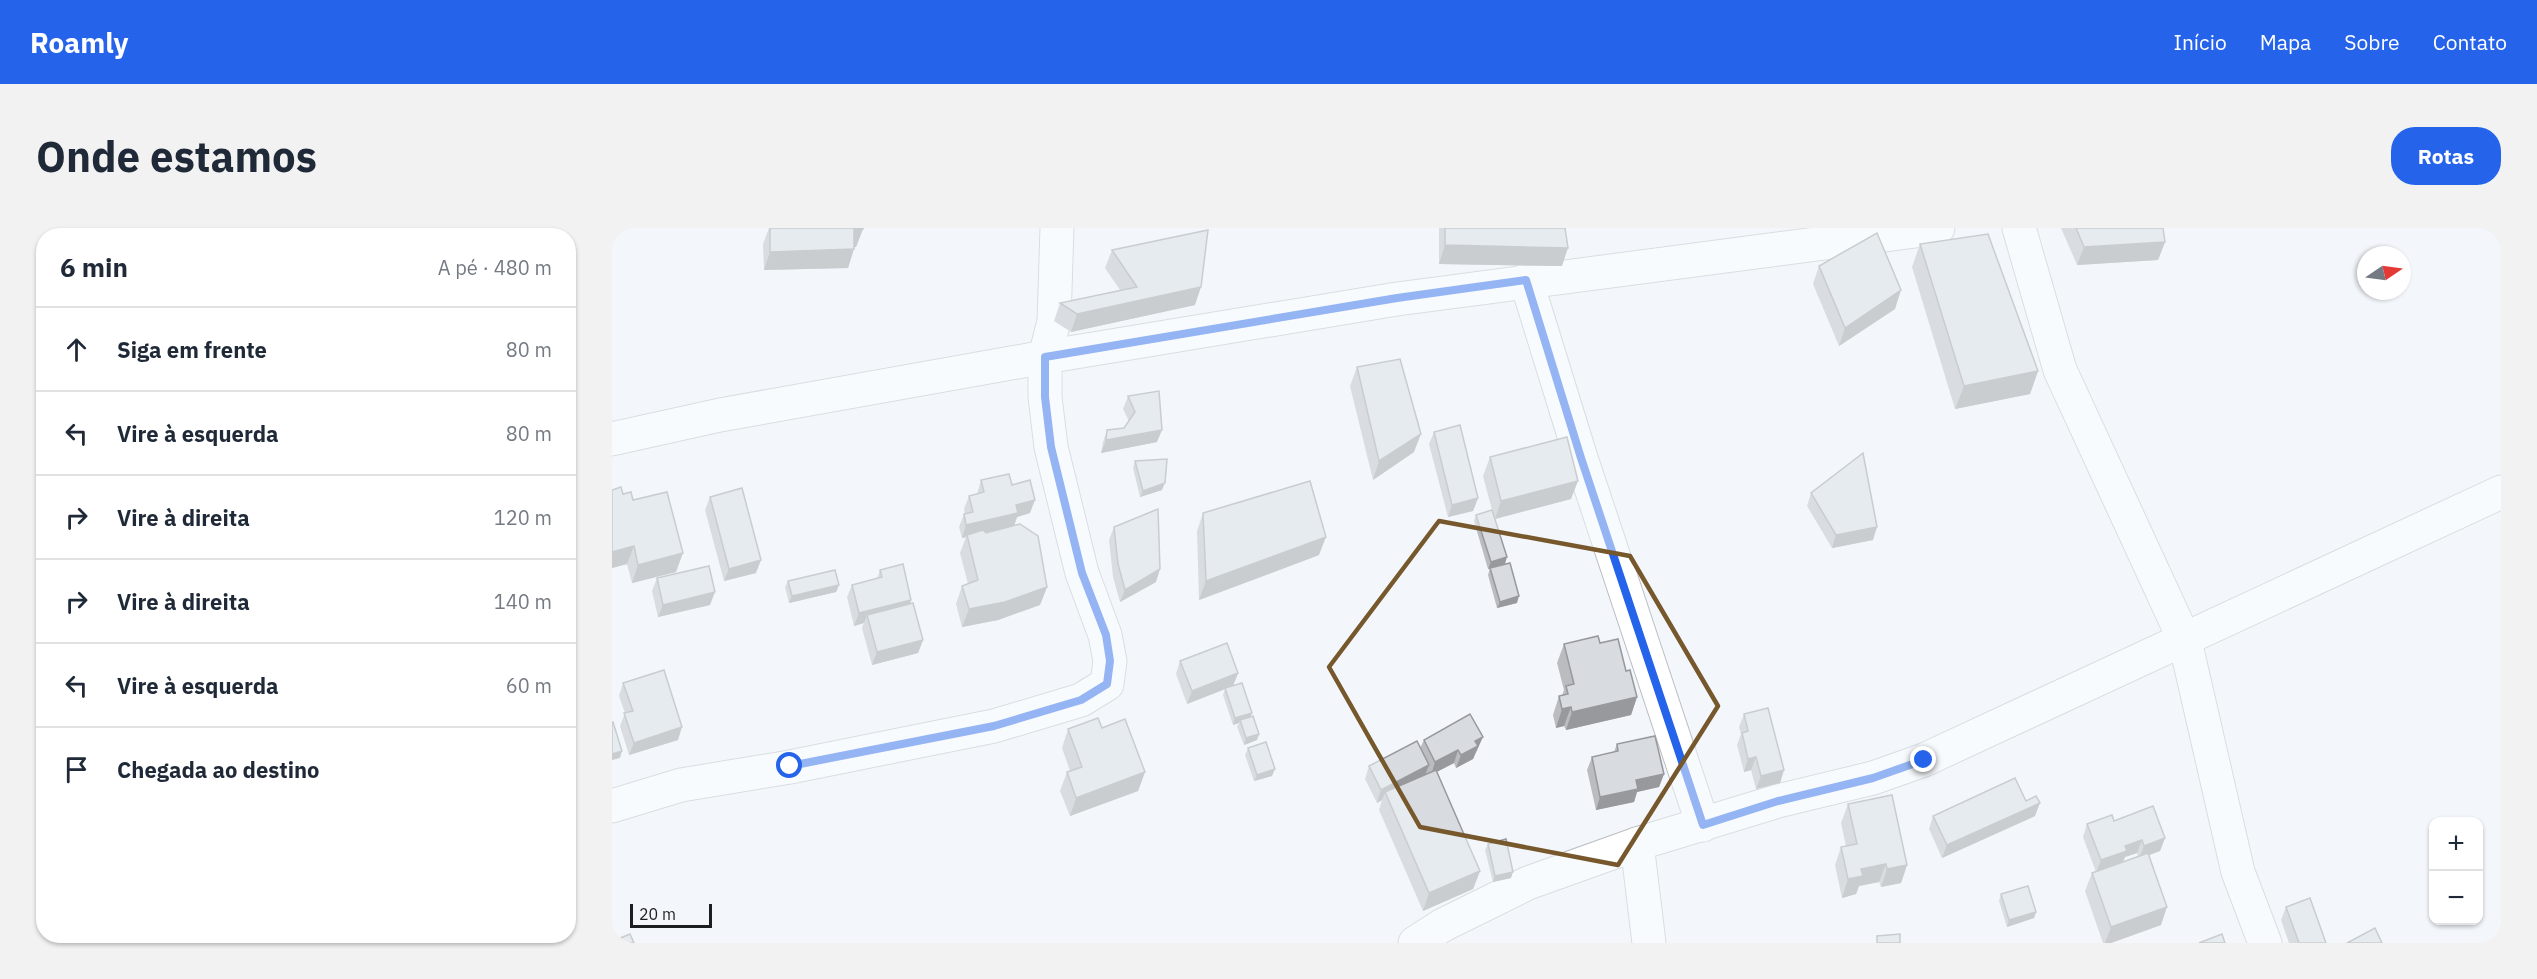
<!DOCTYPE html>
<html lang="pt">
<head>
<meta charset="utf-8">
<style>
	:root { --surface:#fff; --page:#f2f2f3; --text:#1f2937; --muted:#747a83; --line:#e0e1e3; --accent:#2563eb }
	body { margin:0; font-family:"IBM Plex Sans",sans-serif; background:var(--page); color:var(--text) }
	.controls { position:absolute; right:18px; bottom:18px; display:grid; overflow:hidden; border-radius:12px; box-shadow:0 2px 4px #0004 }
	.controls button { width:54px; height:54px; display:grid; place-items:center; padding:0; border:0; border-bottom:2px solid var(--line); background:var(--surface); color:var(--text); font:30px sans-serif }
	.compass { position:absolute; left:1745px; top:18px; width:54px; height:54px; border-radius:50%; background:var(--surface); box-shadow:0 2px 4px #0004; rotate:77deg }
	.scale { position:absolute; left:18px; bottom:15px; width:82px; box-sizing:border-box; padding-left:6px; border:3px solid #1d1e20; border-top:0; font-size:16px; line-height:21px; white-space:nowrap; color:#1d1e20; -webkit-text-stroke:4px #f3f7fb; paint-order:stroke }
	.stop { position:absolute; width:18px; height:18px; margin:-14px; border:4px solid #2563eb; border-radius:50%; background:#fff }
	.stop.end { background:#2563eb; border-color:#fff; box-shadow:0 2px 6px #0008 }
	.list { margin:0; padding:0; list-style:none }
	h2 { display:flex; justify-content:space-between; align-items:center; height:78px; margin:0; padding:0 24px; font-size:26px }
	h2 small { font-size:20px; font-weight:400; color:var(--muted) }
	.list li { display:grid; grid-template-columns:39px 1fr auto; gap:18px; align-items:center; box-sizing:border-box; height:84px; padding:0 24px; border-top:2px solid var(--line) }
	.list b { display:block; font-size:22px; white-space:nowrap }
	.list em { font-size:20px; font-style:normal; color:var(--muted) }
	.icon { flex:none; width:33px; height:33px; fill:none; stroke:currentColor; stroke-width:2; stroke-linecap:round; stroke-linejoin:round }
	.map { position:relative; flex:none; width:1889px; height:715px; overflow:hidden; border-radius:24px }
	header { display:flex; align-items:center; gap:36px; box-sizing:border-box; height:84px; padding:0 30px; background:var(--accent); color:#fff }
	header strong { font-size:28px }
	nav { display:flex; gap:33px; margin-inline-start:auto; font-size:21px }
	.intro { display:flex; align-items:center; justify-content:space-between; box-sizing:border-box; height:144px; padding:0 36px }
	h1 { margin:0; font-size:42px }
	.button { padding:15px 27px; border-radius:24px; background:var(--accent); color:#fff; font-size:21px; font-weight:700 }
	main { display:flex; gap:36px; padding:0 36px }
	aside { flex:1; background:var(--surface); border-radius:24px; box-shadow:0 2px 4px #0004 }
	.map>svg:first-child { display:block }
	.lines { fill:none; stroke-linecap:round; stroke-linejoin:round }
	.minor-casing { stroke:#bbbec2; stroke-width:35 }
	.minor { stroke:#fff; stroke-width:33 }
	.wall { fill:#babcc0; fill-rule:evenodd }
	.shaded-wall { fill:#97999c }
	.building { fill:#d8dbdf; stroke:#97999c; stroke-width:1.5 }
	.route { stroke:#2563eb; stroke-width:8 }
	.marked { fill:none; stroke:#76582c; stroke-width:4.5; stroke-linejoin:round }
</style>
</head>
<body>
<header>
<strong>Roamly</strong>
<nav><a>Início</a><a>Mapa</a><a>Sobre</a><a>Contato</a></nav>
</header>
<div class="intro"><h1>Onde estamos</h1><a class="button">Rotas</a></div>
<main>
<aside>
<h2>6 min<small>A pé · 480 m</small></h2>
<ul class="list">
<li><svg class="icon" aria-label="ahead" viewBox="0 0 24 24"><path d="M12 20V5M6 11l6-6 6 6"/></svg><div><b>Siga em frente</b></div><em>80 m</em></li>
<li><svg class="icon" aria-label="left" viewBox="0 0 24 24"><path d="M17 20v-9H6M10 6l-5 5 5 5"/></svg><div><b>Vire à esquerda</b></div><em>80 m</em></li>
<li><svg class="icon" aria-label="right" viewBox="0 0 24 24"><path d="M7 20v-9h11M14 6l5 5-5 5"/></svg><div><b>Vire à direita</b></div><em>120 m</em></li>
<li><svg class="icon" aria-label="right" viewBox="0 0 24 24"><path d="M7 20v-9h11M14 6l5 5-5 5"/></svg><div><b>Vire à direita</b></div><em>140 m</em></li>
<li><svg class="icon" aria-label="left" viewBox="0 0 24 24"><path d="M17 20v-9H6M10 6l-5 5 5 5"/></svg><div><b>Vire à esquerda</b></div><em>60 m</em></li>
<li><svg class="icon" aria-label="arrive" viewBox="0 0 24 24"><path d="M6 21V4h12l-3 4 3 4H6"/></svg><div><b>Chegada ao destino</b></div></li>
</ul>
</aside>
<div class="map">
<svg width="1889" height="715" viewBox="0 0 1889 715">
	<rect width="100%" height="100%" fill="#f3f7fb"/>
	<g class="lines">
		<defs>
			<g id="minor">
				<polyline points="1407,0 1448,142 1573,413 1626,644 1653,715"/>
				<polyline points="914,52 969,230 1091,597"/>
				<polyline points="0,211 108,187 433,129 785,71 1326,0"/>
				<polyline points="0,578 69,557 178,539 382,498 469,472 495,456 498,433 493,407 470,345 439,219 433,169 433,129 442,93 445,0"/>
				<polyline points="1025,616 1037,715"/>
				<polyline points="803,715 831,697 916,655 1025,616 1166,573 1261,550 1312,532 1889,264"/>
			</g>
		</defs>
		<use href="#minor" class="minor-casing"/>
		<use href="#minor" class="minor"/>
	</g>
	<g class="wall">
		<polygon points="157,0 251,0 244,19 242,19 236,40 152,42 151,16"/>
		<polygon points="827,0 953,0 950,38 827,36"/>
		<polygon points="1449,0 1551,0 1553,14 1546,32 1465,37"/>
		<polygon points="1308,16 1426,143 1418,166 1343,181 1300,39"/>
		<polygon points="500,22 583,77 459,104 442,93 448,75 508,62 493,40"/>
		<polygon points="1207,38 1283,81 1227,118 1201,56"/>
		<polygon points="745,139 802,224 761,252 738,158"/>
		<polygon points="516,168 545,214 489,225 491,214 495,202 512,200 517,193 511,181"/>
		<polygon points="822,204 866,270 861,283 836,289 817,216"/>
		<polygon points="878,229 959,271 883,291 893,336 878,340 905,375 885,380 876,347 878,340 876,341 862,293 864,287 880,282 871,248"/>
		<polygon points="523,233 550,262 528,269 521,240"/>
		<polygon points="369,252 400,257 418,285 405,289 402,298 373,304 435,359 428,377 386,392 350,399 344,376 350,358 356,356 348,325 354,309 350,310 347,299 352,286 353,286 352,281 357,268 365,266"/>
		<polygon points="0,262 21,272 64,344 20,355 15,336 0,340"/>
		<polygon points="1199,265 1261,312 1220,320 1195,278"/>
		<polygon points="98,269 144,345 112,353 93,282"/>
		<polygon points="591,285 707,327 587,372 585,303"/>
		<polygon points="502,299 544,354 508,374 501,349 497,312"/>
		<polygon points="268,342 299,372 298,376 311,412 306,425 260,437 250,400 252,395 242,398 235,369 240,357 265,351"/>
		<polygon points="45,350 98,377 46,389 40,363"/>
		<polygon points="176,353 227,357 224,364 177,375 173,359"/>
		<polygon points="988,415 1014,443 1025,469 1019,487 954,502 952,498 944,500 941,487 947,468 950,468 952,462 945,435 952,416"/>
		<polygon points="568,433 626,445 621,458 640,485 638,488 647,506 645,512 632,517 625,499 627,495 621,497 611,467 613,461 575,476 564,446"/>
		<polygon points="11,455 66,512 17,527 8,498 13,485 7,468"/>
		<polygon points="1132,486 1172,542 1168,555 1144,561 1139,542 1132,544 1125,517 1129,506 1127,499"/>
		<polygon points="490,500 533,544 526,563 458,588 448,563 455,544 458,543 450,520 456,501"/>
		<polygon points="812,512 866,522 864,523 861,531 844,540 842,535 824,544 868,643 861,661 811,683 767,582 770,572 765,575 753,551 757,538 808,520"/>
		<polygon points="1005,516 1052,546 1047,559 1025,564 1022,574 984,582 975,542 980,529 1002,524"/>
		<polygon points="636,520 660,548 642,553 633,527"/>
		<polygon points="1414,573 1423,588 1330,630 1317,601 1321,588"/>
		<polygon points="1236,576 1295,637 1289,655 1269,659 1267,654 1247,658 1244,666 1230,670 1223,637 1229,619 1234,618 1229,595"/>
		<path d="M1502 593 1553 610 1548 623 1537 627 1549 697 1499 715H1491L1473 663 1480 645 1484 644 1471 609 1475 596ZM1525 625 1526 629 1511 634 1513 629Z"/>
		<polygon points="876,616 899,650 881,654 873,622"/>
		<polygon points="1389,666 1424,684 1422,690 1395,699 1387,673"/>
		<polygon points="1674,679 1714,715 1677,715 1669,692"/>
	</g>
	<g class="shaded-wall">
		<polygon points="242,1 251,1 244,19 235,20"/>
		<polygon points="1553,14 1546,32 1465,37 1472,19"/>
		<polygon points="833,17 956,20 950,38 827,36"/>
		<polygon points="242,21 236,40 152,42 158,24"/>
		<polygon points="589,59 583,77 459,104 465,86"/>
		<polygon points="1289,62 1283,81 1227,118 1233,100"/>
		<polygon points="1426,143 1418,166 1343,181 1352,158"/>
		<polygon points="550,202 545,214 489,225 494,212"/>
		<polygon points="809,206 802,224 761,252 767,233"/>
		<polygon points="966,253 959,271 883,291 889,273"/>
		<polygon points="553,255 550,262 528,269 531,263"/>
		<polygon points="866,270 861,283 836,289 840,277"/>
		<polygon points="423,272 418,285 405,289 402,298 355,309 355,307 354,309 350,310 354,297 404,277"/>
		<polygon points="1265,299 1261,312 1220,320 1224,307"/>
		<polygon points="714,309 707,327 587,372 594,353"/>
		<polygon points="22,318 15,336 0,340 0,324"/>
		<polygon points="71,325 64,344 20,355 26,337"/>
		<polygon points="895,329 893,336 876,341 879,334"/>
		<polygon points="149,332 144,345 112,353 117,341"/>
		<polygon points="548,341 544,354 508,374 513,362"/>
		<polygon points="227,357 224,364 177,375 180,368"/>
		<polygon points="435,359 428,377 386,392 350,399 357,381"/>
		<polygon points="103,364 98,377 46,389 51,377"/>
		<polygon points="907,368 905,375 885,380 888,374"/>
		<polygon points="299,372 295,385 255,387 252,395 242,398 247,385"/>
		<polygon points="311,412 306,425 260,437 265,424"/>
		<polygon points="626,445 621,458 575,476 580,463"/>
		<polygon points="1025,469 1019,487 954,502 960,484"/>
		<polygon points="959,479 952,498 944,500 950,481"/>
		<polygon points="640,485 637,492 628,492 627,495 621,497 623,490"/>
		<polygon points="70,499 66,512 17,527 22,515"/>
		<polygon points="647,506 645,512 632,517 634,510"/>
		<polygon points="871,509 861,531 844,540 849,527 863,513"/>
		<polygon points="846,522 842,535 819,547 823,534"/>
		<polygon points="10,523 8,530 0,532 0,526"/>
		<polygon points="1144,529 1139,542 1132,544 1136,531"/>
		<polygon points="817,537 812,550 773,564 770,572 765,575 769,562"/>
		<polygon points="663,541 660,548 642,553 645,547"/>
		<polygon points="1172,542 1168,555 1144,561 1149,548"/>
		<polygon points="533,544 526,563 458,588 464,570"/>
		<polygon points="1052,546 1047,559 1025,564 1022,574 984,582 988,569 1024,552"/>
		<polygon points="1428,575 1423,588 1330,630 1335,617"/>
		<polygon points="1553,610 1548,623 1527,631 1532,618"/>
		<polygon points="1530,612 1525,625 1513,629 1510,636 1484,645 1489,632 1513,618"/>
		<polygon points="1274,636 1267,654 1247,658 1244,666 1230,670 1236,651 1249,641"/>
		<polygon points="1295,637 1289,655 1269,659 1275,641"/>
		<polygon points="868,643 861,661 811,683 817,665"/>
		<polygon points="901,644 899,650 881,654 883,648"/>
		<polygon points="1555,679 1549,697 1499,715 1493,715 1499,699"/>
		<polygon points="1424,684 1422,690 1395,699 1397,692"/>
	</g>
	<g class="building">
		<polygon points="158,0 251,0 251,1 242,1 242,21 158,24"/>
		<polygon points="833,0 953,0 956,20 833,17"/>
		<polygon points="1464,0 1551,0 1553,14 1472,19"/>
		<polygon points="596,2 589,59 465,86 448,75 525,59 500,22"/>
		<polygon points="1265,5 1289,62 1233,100 1207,38"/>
		<polygon points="1376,6 1426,143 1352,158 1308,16"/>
		<polygon points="788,131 809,206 767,233 745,139"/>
		<polygon points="547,163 550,202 494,212 495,202 512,200 523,184 516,168"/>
		<polygon points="848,197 866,270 840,277 822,204"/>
		<polygon points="955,209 966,253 889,273 878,229"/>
		<polygon points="1251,225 1265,299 1224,307 1199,265"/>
		<polygon points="555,231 553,255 531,263 523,233"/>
		<polygon points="397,246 400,257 418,252 423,272 404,277 406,285 354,297 352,286 361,284 357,268 372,264 369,252"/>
		<polygon points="698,253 714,309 594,353 591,285"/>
		<polygon points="9,259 11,266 19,264 21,272 55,264 71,325 26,337 22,318 0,324 0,262"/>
		<polygon points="130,260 149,332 117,341 98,269"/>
		<polygon points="546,281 548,341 513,362 506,336 502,299"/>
		<polygon points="880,282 895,329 879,334 864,287"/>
		<polygon points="408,296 426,308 435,359 393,374 357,381 350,358 366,352 355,307 371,302 374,305"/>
		<polygon points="898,335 907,368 888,374 878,340"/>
		<polygon points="291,336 299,372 247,385 240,357 270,349 268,342"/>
		<polygon points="97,338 103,364 51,377 45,350"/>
		<polygon points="223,342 227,357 180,368 176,353"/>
		<polygon points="301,375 311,412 265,424 255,387"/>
		<polygon points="986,408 988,415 1006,411 1014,443 1018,442 1025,469 960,484 959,479 950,481 947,468 956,466 954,458 962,456 952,416"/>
		<polygon points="615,415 626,445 580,463 568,433"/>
		<polygon points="52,442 70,499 22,515 12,485 21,483 11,455"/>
		<polygon points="630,455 640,485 623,490 613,460"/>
		<polygon points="1156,480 1172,542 1149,548 1144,529 1136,531 1130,505 1136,503 1132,486"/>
		<polygon points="858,486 871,509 863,513 866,518 849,527 846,522 823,534 812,512"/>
		<polygon points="641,488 647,506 634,510 628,492"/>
		<polygon points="486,490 490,500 513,491 533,544 464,570 455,544 470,539 456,501"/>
		<polygon points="0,494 1,494 10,523 0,526"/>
		<polygon points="1043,508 1052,546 1024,552 1026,561 988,569 980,529 1006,523 1005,516"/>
		<polygon points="805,513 817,537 769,562 757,538"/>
		<polygon points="654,514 663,541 645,547 636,520"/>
		<polygon points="824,542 868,643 817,665 773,564"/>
		<polygon points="1403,550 1414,573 1424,568 1428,575 1335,617 1321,588"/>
		<polygon points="1280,567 1295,637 1275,641 1274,636 1249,641 1251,648 1236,651 1229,619 1245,616 1236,576"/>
		<polygon points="1541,578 1553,610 1532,618 1530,612 1513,618 1515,623 1489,632 1475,596 1500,587 1502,593"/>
		<polygon points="894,611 901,644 883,648 876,616"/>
		<polygon points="1536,625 1555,679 1499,699 1480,645"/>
		<polygon points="1416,658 1424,684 1397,692 1389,666"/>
		<polygon points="1698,670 1714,715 1687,715 1674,679"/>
		<polygon points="1763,700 1770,715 1735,715"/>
		<polygon points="18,706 22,715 2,715 1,713"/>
		<polygon points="1288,706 1288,715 1265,715 1265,708"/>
		<polygon points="1610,706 1613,715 1587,715"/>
	</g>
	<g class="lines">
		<polyline class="route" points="178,538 382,498 469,472 495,456 498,433 494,407 470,345 439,219 433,169 433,129 785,70 914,52 969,230 1091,597 1166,573 1261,550 1312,532"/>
	</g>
	<path d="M0 0H1889V715H0ZM827 293 1018 328 1106 478 1006 637 808 599 717 439Z" fill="#f3f7fb" fill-opacity=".55" fill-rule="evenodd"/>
	<path class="marked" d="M827 293 1018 328 1106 478 1006 637 808 599 717 439Z"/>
</svg>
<div class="controls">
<button>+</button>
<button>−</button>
</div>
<svg class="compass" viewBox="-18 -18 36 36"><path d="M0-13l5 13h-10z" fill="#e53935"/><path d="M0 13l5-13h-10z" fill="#747a83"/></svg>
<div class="scale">20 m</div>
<div class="stop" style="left:178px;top:538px"></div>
<div class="stop end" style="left:1312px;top:532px"></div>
</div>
</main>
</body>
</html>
